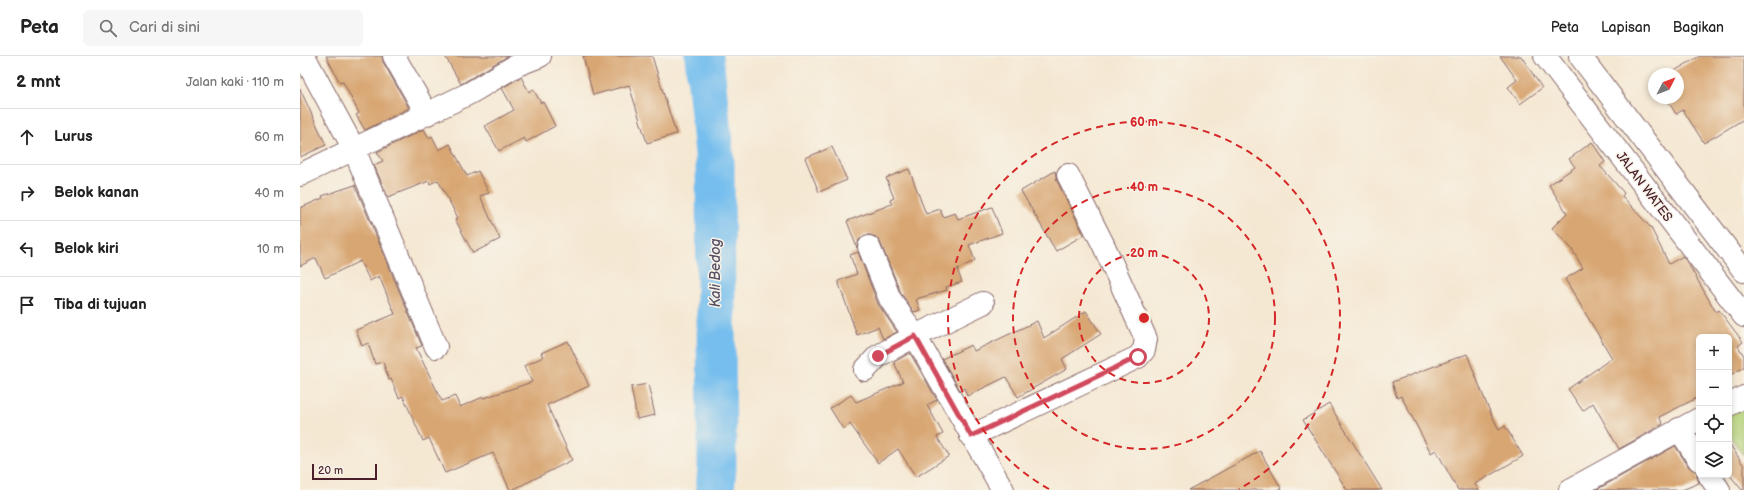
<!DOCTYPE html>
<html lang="id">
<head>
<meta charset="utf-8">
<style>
	:root { --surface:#fff; --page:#f6f6f6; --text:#222; --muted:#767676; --line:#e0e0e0 }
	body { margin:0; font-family:"Balsamiq Sans",sans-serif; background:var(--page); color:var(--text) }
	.controls { position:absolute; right:12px; bottom:12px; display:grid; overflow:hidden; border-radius:6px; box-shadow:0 2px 6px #0003 }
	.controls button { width:36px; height:36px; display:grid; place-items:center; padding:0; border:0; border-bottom:1px solid var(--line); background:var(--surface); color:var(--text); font:20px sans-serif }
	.compass { position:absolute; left:1348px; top:12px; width:36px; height:36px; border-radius:50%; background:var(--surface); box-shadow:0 2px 6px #0003; rotate:48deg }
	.scale { position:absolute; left:12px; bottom:10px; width:65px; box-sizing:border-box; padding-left:4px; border:2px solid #4a1f2b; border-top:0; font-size:11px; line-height:14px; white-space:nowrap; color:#4a1f2b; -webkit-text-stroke:3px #f7f3e8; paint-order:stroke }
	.stop { position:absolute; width:12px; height:12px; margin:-9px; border:3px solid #d1495b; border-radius:50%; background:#fff }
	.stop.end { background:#d1495b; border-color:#fff; box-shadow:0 1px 4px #0008 }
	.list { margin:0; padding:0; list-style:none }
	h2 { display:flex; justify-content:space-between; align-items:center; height:52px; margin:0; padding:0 16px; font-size:17px }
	h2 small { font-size:13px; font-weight:400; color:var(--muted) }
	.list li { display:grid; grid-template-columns:26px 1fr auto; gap:12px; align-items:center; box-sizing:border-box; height:56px; padding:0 16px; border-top:1px solid var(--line) }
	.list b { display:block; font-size:15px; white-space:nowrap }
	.list em { font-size:13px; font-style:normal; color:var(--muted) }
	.icon { flex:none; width:22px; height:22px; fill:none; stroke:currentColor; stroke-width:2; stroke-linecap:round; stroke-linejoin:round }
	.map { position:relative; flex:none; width:1444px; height:434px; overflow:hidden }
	header { display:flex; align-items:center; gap:24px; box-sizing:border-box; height:56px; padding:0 20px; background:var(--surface); border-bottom:1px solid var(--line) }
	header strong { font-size:19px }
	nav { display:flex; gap:22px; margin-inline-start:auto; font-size:14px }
	.search { width:280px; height:36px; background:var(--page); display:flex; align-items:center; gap:10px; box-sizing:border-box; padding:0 14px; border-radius:6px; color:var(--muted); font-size:15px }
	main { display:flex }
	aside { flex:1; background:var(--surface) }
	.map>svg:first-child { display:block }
	.green { fill:#b3d178; stroke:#7e7852 }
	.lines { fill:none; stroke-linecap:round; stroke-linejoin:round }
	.river { stroke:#75beee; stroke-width:39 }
	.building { fill:#d8a672 }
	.minor-casing { stroke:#866566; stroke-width:24 }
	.major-casing { stroke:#866566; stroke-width:24 }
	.minor { stroke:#fff; stroke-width:22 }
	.major { stroke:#fff; stroke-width:22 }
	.route { stroke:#d1495b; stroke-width:5 }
	.ring { fill:none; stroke:#d62828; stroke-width:2; stroke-dasharray:7 5 }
	.labels { text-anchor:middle; stroke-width:3; stroke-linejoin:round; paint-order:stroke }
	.street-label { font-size:13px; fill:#4a1f2b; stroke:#f7f3e8 }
	.water-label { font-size:14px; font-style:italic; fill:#574f66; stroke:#f7f3e8 }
	.centre { fill:#d62828; stroke:#f7f3e8; stroke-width:2 }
	.ring-label { font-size:12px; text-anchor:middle; font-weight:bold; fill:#d62828; stroke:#f7f3e8; stroke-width:3; stroke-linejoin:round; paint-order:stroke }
</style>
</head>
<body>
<header>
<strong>Peta</strong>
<div class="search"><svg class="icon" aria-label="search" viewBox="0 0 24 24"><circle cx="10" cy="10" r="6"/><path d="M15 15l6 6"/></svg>Cari di sini</div>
<nav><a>Peta</a><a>Lapisan</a><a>Bagikan</a></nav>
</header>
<main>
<aside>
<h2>2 mnt<small>Jalan kaki · 110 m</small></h2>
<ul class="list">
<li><svg class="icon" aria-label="ahead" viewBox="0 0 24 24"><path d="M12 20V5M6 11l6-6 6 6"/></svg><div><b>Lurus</b></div><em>60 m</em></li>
<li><svg class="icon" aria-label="right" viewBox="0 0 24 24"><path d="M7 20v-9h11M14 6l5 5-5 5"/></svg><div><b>Belok kanan</b></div><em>40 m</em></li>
<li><svg class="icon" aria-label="left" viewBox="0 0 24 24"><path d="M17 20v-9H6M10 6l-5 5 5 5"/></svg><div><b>Belok kiri</b></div><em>10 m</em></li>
<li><svg class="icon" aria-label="arrive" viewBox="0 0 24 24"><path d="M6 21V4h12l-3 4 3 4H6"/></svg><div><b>Tiba di tujuan</b></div></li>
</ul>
</aside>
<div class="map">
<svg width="1444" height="434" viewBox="0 0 1444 434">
	<rect width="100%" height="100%" fill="#f7f3e8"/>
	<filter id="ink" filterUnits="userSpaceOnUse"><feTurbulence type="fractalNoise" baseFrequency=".025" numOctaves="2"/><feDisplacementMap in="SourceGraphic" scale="8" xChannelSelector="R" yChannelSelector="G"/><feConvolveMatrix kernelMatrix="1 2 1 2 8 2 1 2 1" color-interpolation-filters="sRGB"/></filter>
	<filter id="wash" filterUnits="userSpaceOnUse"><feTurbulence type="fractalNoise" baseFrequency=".012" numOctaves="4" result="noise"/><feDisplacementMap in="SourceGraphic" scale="16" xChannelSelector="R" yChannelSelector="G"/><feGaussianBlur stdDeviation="0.9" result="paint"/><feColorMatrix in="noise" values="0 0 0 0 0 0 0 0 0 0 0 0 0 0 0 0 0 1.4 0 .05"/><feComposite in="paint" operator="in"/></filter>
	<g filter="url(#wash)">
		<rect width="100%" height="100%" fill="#f5e8d3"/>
		<polygon class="green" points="1444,349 1444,400 1429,379 1429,357"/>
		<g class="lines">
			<polyline class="river" points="404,0 415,107 417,412 415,434"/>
		</g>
		<g id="blocks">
			<g class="building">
				<polygon points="26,0 82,0 83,6 109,52 65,74 56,59 59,57 43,26 40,27"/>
				<polygon points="145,0 208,0 161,28"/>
				<polygon points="283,0 352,0 376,78 347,87 329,29 293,39"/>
				<polygon points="1200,0 1221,0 1242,32 1220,48 1208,31 1217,24"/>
				<polygon points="1400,0 1444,0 1444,63 1404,87 1383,54 1376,58 1366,42 1378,42 1378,18 1369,18"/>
				<polygon points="221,21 229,36 233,33 241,47 243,46 255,70 226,86 224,82 199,95 185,70 214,54 202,32"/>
				<polygon points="0,33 26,89 0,101"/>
				<polygon points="124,73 129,82 132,80 139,94 150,88 167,120 178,115 189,137 180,140 200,183 173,197 155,163 158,162 138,124 130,128 129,125 88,141 74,109 83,105 77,96"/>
				<polygon points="1292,86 1305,106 1300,110 1324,137 1322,140 1351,172 1369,208 1383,200 1390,211 1416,256 1419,254 1443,286 1438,290 1444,300 1444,311 1429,320 1429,281 1399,281 1399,341 1359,361 1363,368 1319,393 1293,347 1283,355 1268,333 1312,302 1265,223 1283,212 1271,192 1252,172 1267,157 1249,129 1275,111 1269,103"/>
				<polygon points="532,91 547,124 519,136 505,102"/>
				<polygon points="609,113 626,158 640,153 643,161 655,157 658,163 692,151 702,177 669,189 675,205 657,213 662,226 646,231 647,234 616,243 620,254 614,256 601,237 580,186 576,181 570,179 565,179 559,184 557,192 547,165 592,148 590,144 594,142 586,122"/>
				<polygon points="755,115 757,125 784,179 756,195 721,135"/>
				<polygon points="55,129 122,290 116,292 142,345 155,340 160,351 183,341 184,342 232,326 224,310 243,301 241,297 268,285 289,330 247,349 272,404 212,434 210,434 193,397 145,417 129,382 123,385 103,340 99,342 91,323 89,324 83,306 75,308 68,287 62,290 56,274 95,258 79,220 70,225 60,205 25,222 16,202 0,210 0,152 23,142 22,140"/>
				<polygon points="558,196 578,248 597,276 583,283 578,271 557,279 538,225 557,218 550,199"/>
				<polygon points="786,255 801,278 762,303 767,313 718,341 706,321 667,340 664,332 660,334 642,303 671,289 674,295 737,265 744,282"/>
				<polygon points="610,297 637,344 627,349 643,378 637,381 649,400 616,421 598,393 578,407 550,368 543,373 530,352 551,339 556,346 603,326 594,306"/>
				<polygon points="1167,298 1187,349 1199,374 1205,370 1223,400 1175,428 1179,434 1158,434 1136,394 1131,397 1101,340 1097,342 1092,326"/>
				<polygon points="348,328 355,359 337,363 331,331"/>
				<polygon points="1029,348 1082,434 1047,434 1003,364"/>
				<polygon points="1429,387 1444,410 1444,434 1442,434 1429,418"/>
				<polygon points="1375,390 1389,411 1397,416 1397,420 1399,427 1382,434 1296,434"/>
				<polygon points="960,395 982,434 888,434"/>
			</g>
		</g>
	</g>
	<g filter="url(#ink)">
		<use href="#blocks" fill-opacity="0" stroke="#866566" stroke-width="1"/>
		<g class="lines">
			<defs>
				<g id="minor">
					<polyline points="4,0 54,93 136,291"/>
					<polyline points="94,0 127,58"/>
					<polyline points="0,119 170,37 217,9 240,0"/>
					<polyline points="569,191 590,243 615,280 703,434"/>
					<polyline points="565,314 578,300 615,280 683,247"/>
					<polyline points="1429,349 1444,341"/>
					<polyline points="1379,373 1399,404"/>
					<polyline points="671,380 838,301 844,294 846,283 803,188 768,119"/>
					<polyline points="1409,419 1419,434"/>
					<polyline points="1270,434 1399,363"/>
				</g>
				<g id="major">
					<polyline points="1245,0 1444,260"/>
					<polyline points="1280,0 1444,215"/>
				</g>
			</defs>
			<use href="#minor" class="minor-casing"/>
			<use href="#major" class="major-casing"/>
			<use href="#minor" class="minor"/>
			<use href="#major" class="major"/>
		</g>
	</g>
	<g class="lines" filter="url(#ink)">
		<polyline class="route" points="578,300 615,280 671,380 838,301"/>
	</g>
	<g class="ring">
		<circle cx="844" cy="262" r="65"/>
		<circle cx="844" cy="262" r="131"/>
		<path d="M749 433A196 196 0 1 1 939 433"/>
	</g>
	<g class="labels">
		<g class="street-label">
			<text transform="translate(1345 130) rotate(53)" y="5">JALAN WATES</text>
		</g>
		<g class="water-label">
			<text transform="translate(415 217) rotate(-90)" y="5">Kali Bedog</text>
		</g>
	</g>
	<circle cx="844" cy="262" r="6" class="centre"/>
	<g class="ring-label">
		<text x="844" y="70">60 m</text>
		<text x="844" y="135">40 m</text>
		<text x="844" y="201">20 m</text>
	</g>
</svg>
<div class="controls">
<button>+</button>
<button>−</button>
<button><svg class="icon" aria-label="locate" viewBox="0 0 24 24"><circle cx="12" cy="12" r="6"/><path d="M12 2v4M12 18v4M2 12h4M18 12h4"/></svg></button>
<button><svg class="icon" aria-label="layers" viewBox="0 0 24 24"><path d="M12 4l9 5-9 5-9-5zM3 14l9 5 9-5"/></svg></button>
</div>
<svg class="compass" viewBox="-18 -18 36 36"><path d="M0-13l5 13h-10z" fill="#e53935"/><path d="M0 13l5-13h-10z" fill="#767676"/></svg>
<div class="scale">20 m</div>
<div class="stop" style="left:838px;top:301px"></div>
<div class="stop end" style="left:578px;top:300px"></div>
</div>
</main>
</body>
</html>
